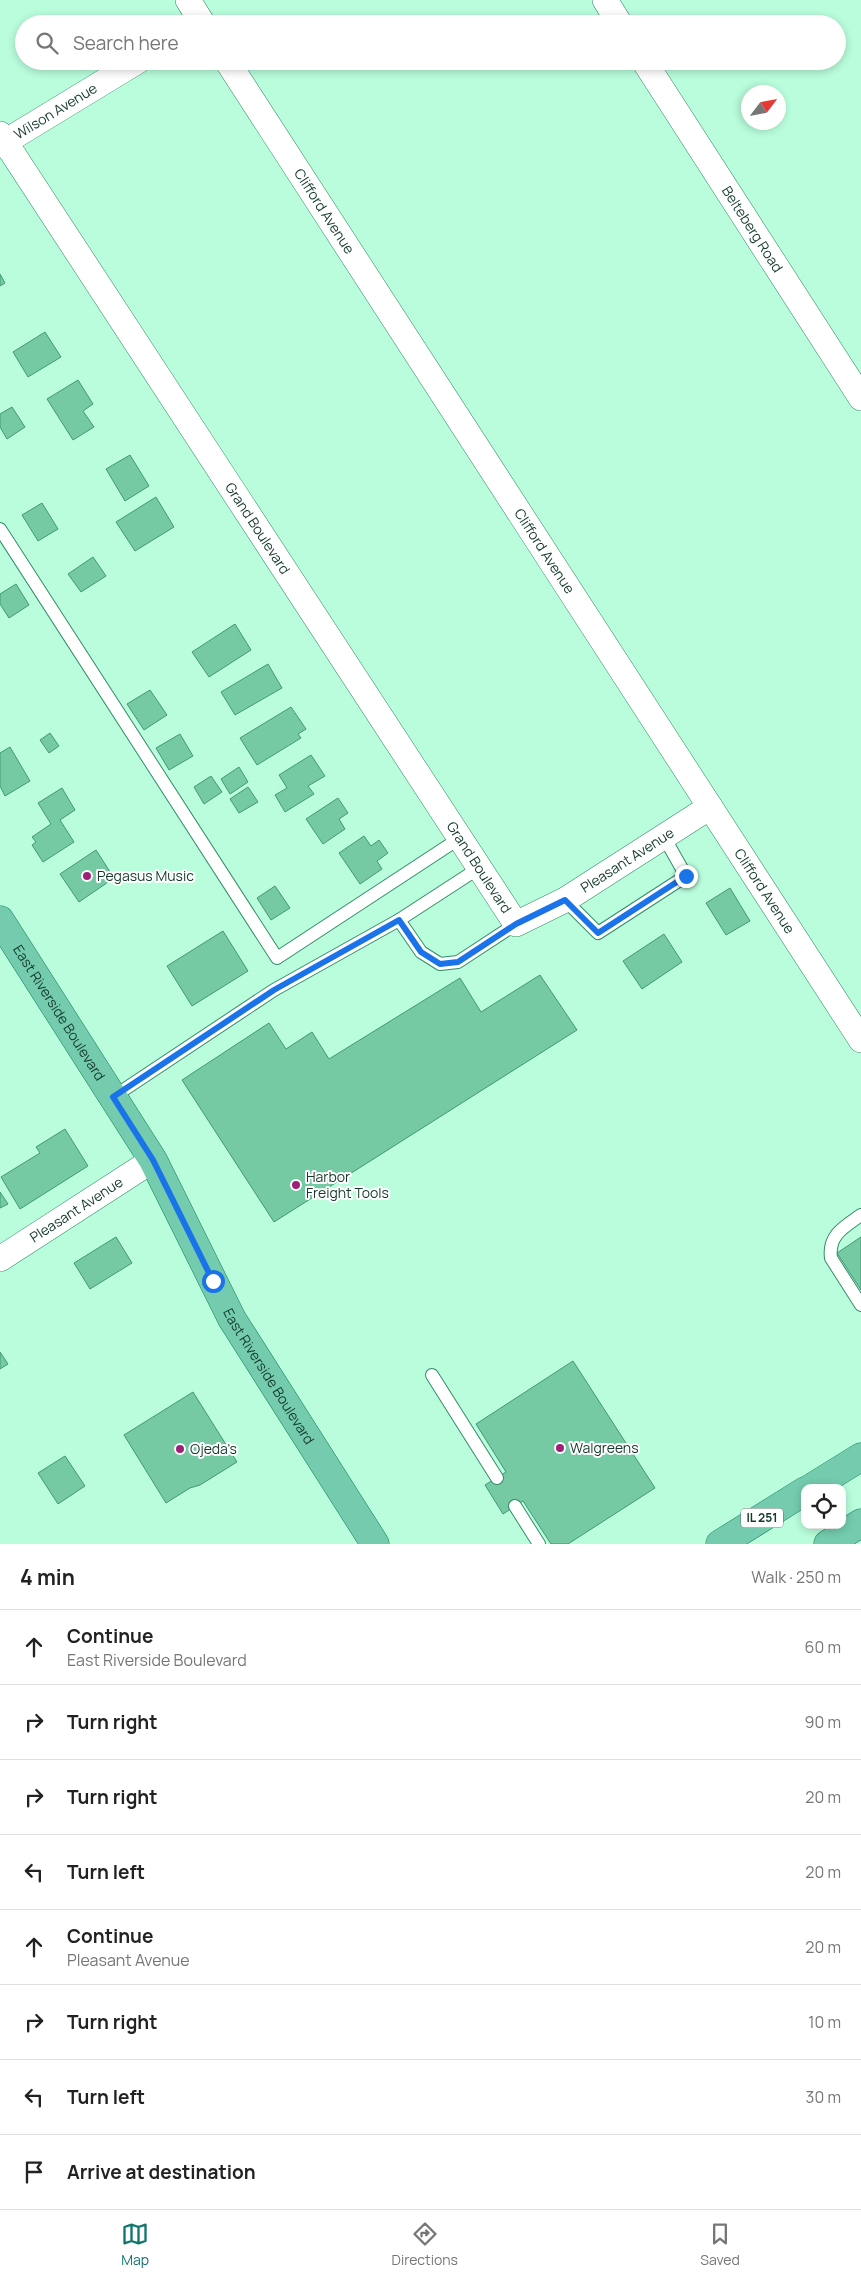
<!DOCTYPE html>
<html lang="en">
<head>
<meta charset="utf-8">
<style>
	:root { --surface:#fff; --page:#f6f6f6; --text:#222; --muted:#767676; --line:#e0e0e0; --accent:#0f766e }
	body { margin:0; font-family:Manrope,sans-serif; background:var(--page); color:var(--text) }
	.controls { position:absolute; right:15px; bottom:15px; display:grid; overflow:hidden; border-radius:10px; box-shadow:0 2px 8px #0003 }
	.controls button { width:45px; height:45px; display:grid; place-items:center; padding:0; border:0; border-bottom:1px solid var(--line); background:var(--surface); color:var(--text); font:25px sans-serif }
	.compass { position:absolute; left:741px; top:85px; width:45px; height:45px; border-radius:50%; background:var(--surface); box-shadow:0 2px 8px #0003; rotate:58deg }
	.stop { position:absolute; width:15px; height:15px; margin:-11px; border:4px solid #1a73e8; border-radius:50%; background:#fff }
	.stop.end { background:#1a73e8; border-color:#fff; box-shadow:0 1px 5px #0008 }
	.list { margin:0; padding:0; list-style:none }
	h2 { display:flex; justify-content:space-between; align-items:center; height:65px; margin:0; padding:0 20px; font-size:21px }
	h2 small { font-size:16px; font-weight:400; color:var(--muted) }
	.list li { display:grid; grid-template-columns:32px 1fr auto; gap:15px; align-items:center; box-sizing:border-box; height:75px; padding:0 20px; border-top:1px solid var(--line) }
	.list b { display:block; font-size:19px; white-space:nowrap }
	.list p { margin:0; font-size:16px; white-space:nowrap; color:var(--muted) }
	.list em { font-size:16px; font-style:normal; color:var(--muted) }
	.icon { flex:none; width:28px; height:28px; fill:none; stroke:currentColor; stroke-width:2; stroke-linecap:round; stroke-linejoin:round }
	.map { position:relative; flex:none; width:861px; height:1544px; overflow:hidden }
	.search { position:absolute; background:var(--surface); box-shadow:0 2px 8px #0003; left:15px; right:15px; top:15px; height:55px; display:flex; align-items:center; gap:12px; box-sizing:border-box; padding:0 18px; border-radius:28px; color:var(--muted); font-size:19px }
	.sheet { height:665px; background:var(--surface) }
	nav { display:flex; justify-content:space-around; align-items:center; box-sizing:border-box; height:70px; border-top:1px solid var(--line); background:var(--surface); font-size:14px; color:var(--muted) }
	nav a { display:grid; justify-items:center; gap:2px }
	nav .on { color:var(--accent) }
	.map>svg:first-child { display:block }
	.building { fill:#75caa4; stroke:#429975 }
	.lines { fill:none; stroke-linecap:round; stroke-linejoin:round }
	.lane-casing { stroke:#348c69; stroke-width:14 }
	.street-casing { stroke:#348c69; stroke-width:26 }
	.primary-casing { stroke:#17825d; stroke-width:29 }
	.lane { stroke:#fff; stroke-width:12 }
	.street { stroke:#fff; stroke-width:25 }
	.primary { stroke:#74cbae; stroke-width:28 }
	.route { stroke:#1a73e8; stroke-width:6 }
	.poi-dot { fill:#9d2178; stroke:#fff; stroke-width:2 }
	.labels { text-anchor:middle; stroke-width:4; stroke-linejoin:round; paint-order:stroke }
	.shield { fill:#fff; stroke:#5b756b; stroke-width:1 }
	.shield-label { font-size:12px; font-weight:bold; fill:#153a2b }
	.street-label { font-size:14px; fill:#153a2b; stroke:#fff }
	.poi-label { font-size:14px; fill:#153a2b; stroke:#fff; text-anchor:start }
</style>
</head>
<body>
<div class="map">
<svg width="861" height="1544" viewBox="0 0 861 1544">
	<rect width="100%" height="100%" fill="#b9fddc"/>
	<g class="building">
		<polygon points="0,274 5,283 0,286"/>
		<polygon points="45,332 61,357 28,377 13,352"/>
		<polygon points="78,380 93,404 83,411 94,427 73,440 47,399"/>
		<polygon points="12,407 25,427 7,439 0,427 0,414"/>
		<polygon points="130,455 149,486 125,501 106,469"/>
		<polygon points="156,497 174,527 135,551 116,522"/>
		<polygon points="42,503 58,529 38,541 22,515"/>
		<polygon points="93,557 106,576 81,592 68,574"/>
		<polygon points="16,584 29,605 9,618 0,604 0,594"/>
		<polygon points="235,624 251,650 209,677 192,652"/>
		<polygon points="268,664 282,688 235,715 221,692"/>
		<polygon points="150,690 167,715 144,730 127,704"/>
		<polygon points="291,707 306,729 298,734 301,738 257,765 240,738"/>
		<polygon points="50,733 59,746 49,753 40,740"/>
		<polygon points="180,734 193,756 169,770 156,748"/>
		<polygon points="10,747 30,781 5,796 0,786 0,753"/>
		<polygon points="311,755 325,776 308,786 314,794 285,812 275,795 287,788 279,775"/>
		<polygon points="239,767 248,782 230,794 221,779"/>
		<polygon points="211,776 222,792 204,804 194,787"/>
		<polygon points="248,787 258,802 239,813 230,799"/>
		<polygon points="62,788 75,810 60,820 74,842 43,862 32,845 36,842 32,837 51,824 38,803"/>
		<polygon points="338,798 348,813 339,819 345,829 323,844 306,819"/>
		<polygon points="364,836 371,846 379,840 388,853 377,861 382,869 360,884 339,853"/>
		<polygon points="96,850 114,878 79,902 60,874"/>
		<polygon points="275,886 290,908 271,920 257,898"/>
		<polygon points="730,888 750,921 726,935 706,903"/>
		<polygon points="223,931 248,971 192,1006 167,966"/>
		<polygon points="664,934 682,962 642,989 623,961"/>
		<polygon points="540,975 577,1030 274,1222 182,1080 269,1023 286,1049 312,1032 329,1059 460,978 481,1012"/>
		<polygon points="65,1129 88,1166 20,1209 1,1177 40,1153 36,1147"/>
		<polygon points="0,1192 8,1204 0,1208"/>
		<polygon points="116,1237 132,1263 90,1289 74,1263"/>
		<polygon points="861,1237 861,1290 837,1253"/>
		<polygon points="0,1352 8,1364 0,1369"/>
		<polygon points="573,1361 655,1488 568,1544 551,1544 523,1501 503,1514 485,1485 506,1472 476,1424"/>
		<polygon points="193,1392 237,1462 200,1485 190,1488 166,1503 124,1435"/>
		<polygon points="65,1456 85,1486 58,1504 38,1473"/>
	</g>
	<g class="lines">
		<defs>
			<g id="lane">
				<polyline points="0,529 277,958 460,838"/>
				<polyline points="565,900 598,933 686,876 664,837"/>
				<polyline points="399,920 421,952 440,964 458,962 516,924"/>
				<polyline points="113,1097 274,990 399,920 479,868"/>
				<path d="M861 1215C844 1227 828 1235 831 1258L861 1305"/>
				<polyline points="432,1375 497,1478"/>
				<polyline points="515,1506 539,1544"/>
			</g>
			<g id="street">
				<polyline points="188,0 203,24"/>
				<polyline points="605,0 620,24"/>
				<path id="s1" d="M227 61 861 1040"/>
				<path id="s2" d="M644 61 861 398"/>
				<path id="s3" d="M0 134 516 924 565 900 710 807"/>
				<path id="s4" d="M0 145 138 61"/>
				<path id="s5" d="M0 1259 153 1160"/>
			</g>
			<g id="primary">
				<path id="s6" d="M0 920 153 1160 232 1319 375 1544"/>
				<polyline points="811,1488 861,1457"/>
				<polyline points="720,1544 805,1491"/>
				<polyline points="828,1544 861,1523"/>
			</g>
		</defs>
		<use href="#lane" class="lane-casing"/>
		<use href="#street" class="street-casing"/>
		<use href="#primary" class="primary-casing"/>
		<use href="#lane" class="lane"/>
		<use href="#street" class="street"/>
		<use href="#primary" class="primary"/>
	</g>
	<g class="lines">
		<polyline class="route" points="213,1281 153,1160 113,1097 274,990 399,920 421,952 440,964 458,962 516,924 565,900 598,933 686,876"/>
	</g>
	<g class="poi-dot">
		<circle cx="87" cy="876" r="5"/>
		<circle cx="296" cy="1185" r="5"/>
		<circle cx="560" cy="1448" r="5"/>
		<circle cx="180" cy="1449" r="5"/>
	</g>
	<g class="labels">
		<rect class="shield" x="741" y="1508.5" width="42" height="19" rx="4"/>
		<g class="shield-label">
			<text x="762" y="1522">IL 251</text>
		</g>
		<g class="street-label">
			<text dy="5" stroke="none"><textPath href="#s4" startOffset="65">Wilson Avenue</textPath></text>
			<text dy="5" stroke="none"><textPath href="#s1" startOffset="179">Clifford Avenue</textPath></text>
			<text dy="5" stroke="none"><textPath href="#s2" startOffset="200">Belteberg Road</textPath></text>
			<text dy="5" stroke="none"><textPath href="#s3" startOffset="471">Grand Boulevard</textPath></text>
			<text dy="5" stroke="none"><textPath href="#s1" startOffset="584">Clifford Avenue</textPath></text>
			<text dy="5" stroke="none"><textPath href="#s3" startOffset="1072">Pleasant Avenue</textPath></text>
			<text dy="5" stroke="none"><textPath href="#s3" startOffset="876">Grand Boulevard</textPath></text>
			<text dy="5" stroke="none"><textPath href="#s1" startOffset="989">Clifford Avenue</textPath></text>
			<text dy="5" stroke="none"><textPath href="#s6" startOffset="110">East Riverside Boulevard</textPath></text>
			<text dy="5" stroke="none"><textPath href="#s5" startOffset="91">Pleasant Avenue</textPath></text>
			<text dy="5" stroke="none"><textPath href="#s6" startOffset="530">East Riverside Boulevard</textPath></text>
		</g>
		<g class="poi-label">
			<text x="97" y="881">Pegasus Music</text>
			<text x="306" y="1182">Harbor<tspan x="306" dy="16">Freight Tools</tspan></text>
			<text x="570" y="1453">Walgreens</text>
			<text x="190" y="1454">Ojeda's</text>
		</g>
	</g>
</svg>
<div class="controls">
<button><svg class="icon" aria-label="locate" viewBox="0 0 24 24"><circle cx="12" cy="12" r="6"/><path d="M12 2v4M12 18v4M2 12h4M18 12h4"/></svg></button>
</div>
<svg class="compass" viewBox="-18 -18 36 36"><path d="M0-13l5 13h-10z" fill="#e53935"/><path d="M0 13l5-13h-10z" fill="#767676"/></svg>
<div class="stop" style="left:213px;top:1281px"></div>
<div class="stop end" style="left:686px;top:876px"></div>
<div class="search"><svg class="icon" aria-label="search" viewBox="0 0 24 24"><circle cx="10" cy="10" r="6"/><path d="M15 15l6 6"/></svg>Search here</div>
</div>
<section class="sheet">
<h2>4 min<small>Walk · 250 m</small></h2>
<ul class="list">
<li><svg class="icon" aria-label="ahead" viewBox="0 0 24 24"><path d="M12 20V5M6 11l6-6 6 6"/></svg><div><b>Continue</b><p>East Riverside Boulevard</p></div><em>60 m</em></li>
<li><svg class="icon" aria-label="right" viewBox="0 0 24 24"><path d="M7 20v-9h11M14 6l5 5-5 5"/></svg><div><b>Turn right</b></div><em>90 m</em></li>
<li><svg class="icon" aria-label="right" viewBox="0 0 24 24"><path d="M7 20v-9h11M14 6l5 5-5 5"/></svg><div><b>Turn right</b></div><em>20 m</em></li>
<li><svg class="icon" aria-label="left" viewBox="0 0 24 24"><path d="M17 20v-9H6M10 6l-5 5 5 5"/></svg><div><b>Turn left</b></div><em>20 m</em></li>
<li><svg class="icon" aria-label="ahead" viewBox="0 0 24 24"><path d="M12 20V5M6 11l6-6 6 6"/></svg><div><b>Continue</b><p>Pleasant Avenue</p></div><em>20 m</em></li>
<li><svg class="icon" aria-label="right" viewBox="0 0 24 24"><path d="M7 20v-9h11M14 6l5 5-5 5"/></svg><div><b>Turn right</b></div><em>10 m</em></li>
<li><svg class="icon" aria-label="left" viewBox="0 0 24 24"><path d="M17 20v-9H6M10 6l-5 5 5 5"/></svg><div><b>Turn left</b></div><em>30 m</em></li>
<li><svg class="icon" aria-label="arrive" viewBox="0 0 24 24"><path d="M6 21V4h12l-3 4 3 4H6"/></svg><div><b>Arrive at destination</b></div></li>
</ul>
</section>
<nav>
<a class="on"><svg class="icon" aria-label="map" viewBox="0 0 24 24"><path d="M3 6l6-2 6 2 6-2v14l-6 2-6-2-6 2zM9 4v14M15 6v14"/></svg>Map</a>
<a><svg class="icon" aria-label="directions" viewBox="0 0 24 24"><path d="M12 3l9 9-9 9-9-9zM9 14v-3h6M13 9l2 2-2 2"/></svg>Directions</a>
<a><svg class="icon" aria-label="saved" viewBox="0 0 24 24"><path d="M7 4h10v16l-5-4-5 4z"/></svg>Saved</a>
</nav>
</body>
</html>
